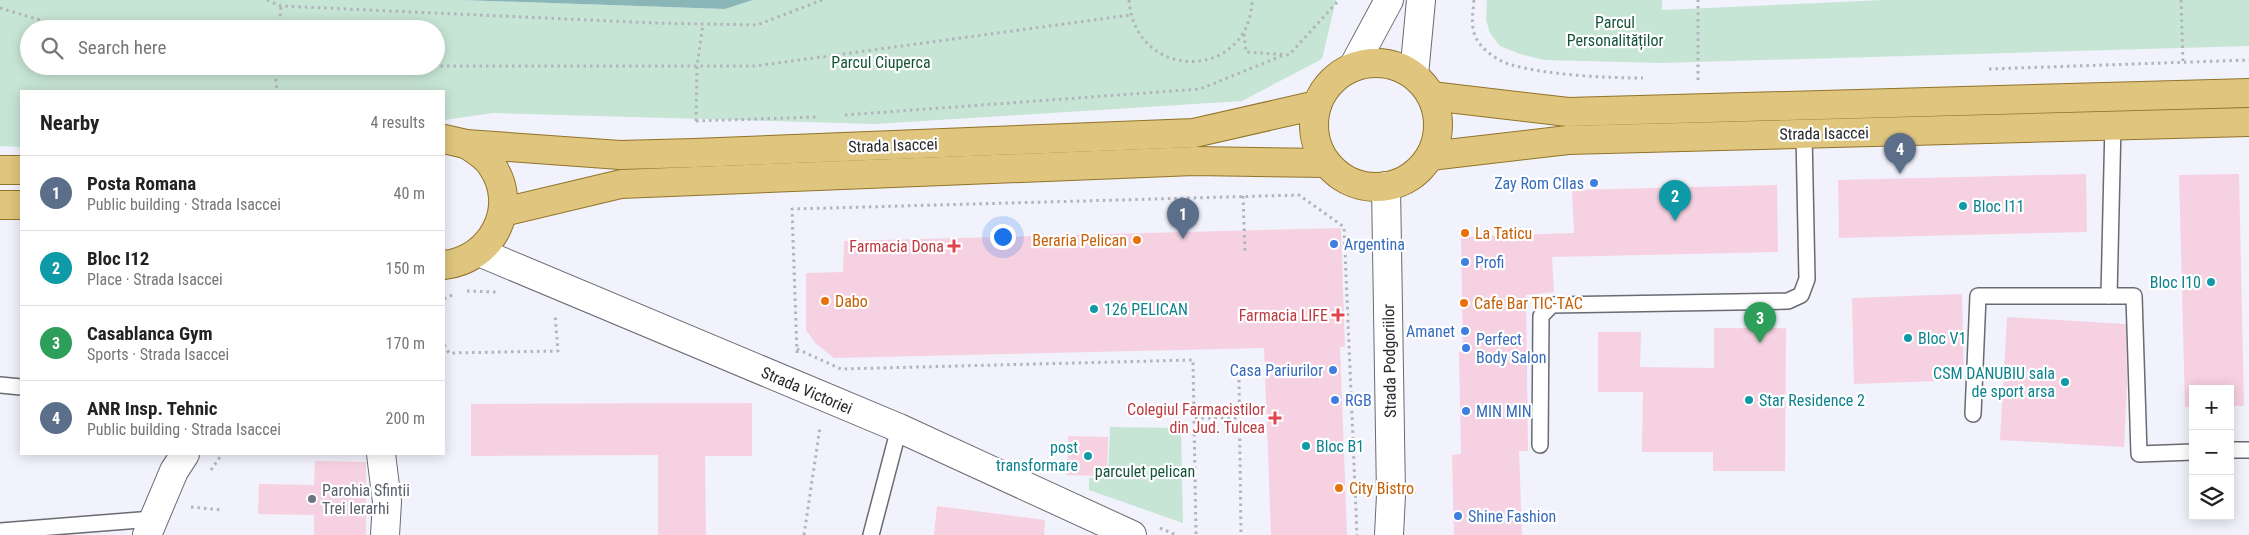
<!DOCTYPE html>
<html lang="en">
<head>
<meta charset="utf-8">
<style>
	:root { --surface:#fff; --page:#f6f6f6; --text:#222; --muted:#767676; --line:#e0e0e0; --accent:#7c3aed }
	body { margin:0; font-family:"Roboto Condensed",sans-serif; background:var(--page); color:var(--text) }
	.controls { position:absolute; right:15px; bottom:15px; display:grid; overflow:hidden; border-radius:0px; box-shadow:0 2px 12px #0003 }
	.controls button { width:45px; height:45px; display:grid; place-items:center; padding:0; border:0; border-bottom:1px solid var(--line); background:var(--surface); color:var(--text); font:25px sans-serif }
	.you { position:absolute; left:1002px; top:236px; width:18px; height:18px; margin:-12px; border:4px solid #fff; border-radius:50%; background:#1a73e8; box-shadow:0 0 0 8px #1a73e833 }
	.badge { display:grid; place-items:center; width:32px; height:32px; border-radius:50%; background:var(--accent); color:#fff; font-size:16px; font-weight:700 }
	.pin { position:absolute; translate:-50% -41px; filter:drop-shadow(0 1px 2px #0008) }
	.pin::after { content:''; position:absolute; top:26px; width:18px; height:15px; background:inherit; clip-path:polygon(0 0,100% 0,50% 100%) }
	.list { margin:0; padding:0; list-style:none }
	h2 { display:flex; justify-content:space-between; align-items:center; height:65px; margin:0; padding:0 20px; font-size:21px }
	h2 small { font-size:16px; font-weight:400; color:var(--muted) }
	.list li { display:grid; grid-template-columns:32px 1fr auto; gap:15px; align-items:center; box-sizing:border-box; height:75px; padding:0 20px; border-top:1px solid var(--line) }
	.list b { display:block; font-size:19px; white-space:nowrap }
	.list p { margin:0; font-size:16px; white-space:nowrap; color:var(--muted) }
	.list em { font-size:16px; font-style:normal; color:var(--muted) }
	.icon { flex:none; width:28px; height:28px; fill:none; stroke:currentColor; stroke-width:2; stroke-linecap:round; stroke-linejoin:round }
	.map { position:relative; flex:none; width:2249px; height:535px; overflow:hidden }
	.search { position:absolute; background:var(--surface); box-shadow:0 2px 12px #0003; left:20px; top:20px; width:425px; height:55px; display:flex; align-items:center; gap:12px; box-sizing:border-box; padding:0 18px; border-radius:28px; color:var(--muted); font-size:19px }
	.panel { position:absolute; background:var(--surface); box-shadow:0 2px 12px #0003; left:20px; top:90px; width:425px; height:365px; border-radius:0px }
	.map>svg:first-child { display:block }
	.green { fill:#c7e5d5; fill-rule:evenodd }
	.water { fill:#8ab6b8 }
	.building { fill:#f6d1e1 }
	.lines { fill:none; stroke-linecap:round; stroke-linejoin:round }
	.service-casing { stroke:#696a72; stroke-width:18 }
	.minor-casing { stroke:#696a72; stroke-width:30 }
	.tertiary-casing { stroke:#696a72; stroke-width:30 }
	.secondary-casing { stroke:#696a72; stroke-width:30 }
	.primary-casing { stroke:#917428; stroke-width:30 }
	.path { stroke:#b2b3bb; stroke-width:3; stroke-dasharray:2.5 4; stroke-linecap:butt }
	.service { stroke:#fff; stroke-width:15 }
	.minor { stroke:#fff; stroke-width:28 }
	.tertiary { stroke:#fff; stroke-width:28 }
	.secondary { stroke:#fff; stroke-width:28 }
	.primary { stroke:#dfc57d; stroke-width:28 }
	.shop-dot { fill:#3f7fe0; stroke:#fff; stroke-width:2 }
	.culture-dot { fill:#0f9aa8; stroke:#fff; stroke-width:2 }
	.food-dot { fill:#e8710a; stroke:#fff; stroke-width:2 }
	.health-dot { fill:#e0444e; stroke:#fff; stroke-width:2 }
	.worship-dot { fill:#6b7280; stroke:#fff; stroke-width:2 }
	.labels { text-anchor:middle; stroke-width:4.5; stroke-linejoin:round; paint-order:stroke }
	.park-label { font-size:16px; fill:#15543b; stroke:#fff }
	.street-label { font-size:16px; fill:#27272b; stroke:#fff }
	.shop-label { font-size:16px; fill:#366cbe; stroke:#fff; text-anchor:start }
	.culture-label { font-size:16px; fill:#0d838f; stroke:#fff; text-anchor:start }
	.food-label { font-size:16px; fill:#c56008; stroke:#fff; text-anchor:start }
	.health-label { font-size:16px; fill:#be3a42; stroke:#fff; text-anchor:end }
	.worship-label { font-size:16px; fill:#5b616d; stroke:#fff; text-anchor:start }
</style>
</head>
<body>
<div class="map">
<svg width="2249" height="535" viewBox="0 0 2249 535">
	<rect width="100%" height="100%" fill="#f1f2fc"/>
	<g class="green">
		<path d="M0 0H462L725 9 753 0H1336L1322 59 1242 101 875 124 493 113 444 120V91H21V147L0 146ZM29 29H436V66H29Z"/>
		<polygon points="1487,0 1662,0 1662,10 1884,0 2249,0 2249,46 1662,63 1544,60 1520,54 1500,46 1490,33 1486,20"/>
		<polygon points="1110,427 1181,428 1183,523 1089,490 1089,478 1108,478"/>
	</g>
	<polygon class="water" points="462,0 753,0 725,9"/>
	<g class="building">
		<polygon points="2086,174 2087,232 1839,238 1838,180"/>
		<polygon points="2239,174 2244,406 2230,406 2230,389 2193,389 2193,407 2185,407 2179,175"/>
		<polygon points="1777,185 1778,252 1552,257 1554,292 1526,295 1528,451 1519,451 1522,535 1454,535 1452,455 1461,454 1459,352 1463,352 1461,237 1574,233 1572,190"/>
		<polygon points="1341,228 1345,347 1340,347 1347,535 1271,535 1264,348 834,358 816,344 806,330 806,273 843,272 844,241"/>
		<polygon points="1962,294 1964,380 1854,384 1852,298"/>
		<polygon points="2007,317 2126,324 2127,385 2124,447 2000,440"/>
		<polygon points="1714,328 1786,328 1785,471 1713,471 1713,452 1642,452 1643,392 1598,392 1598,332 1641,332 1640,367 1714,368"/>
		<polygon points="752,403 752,456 705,456 706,535 658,535 658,455 471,456 471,404"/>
		<polygon points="1068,436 1108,437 1107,476 1067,475"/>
		<polygon points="315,461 366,462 366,535 314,535 314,515 258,514 259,484 314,485"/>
		<polygon points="937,506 1045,520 1044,535 934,535"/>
	</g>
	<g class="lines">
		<defs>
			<g id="service">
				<polyline points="2109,296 2134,296 2139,454 2193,452"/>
				<polyline points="0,385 21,387"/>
				<polyline points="1973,414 1978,296 2109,296 2113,124"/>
				<polyline points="1540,445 1541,316 1552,305 1788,301 1801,295 1807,279 1804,134"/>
				<polyline points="2230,450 2249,450"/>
				<polyline points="0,531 153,519"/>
				<polyline points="871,535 899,428"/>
			</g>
			<polyline id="minor" points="381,454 387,502 385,535"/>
			<g id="tertiary">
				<polyline points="1353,67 1389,0"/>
				<polyline points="1414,75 1421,0"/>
				<polyline points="1386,186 1391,495 1389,535"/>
				<polyline points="479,252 899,428 1132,535"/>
			</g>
			<polyline id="secondary" points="147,535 174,471 185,454"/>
			<g id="primary">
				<circle cx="1376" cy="125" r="62"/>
				<polyline points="1431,96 1568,112 2249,93"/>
				<polyline points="444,139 466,144 620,155 694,153 1194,133 1317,105"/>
				<polyline points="1430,156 1568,140 2249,122"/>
				<polyline points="0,170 21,170"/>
				<polyline points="0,205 21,205"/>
				<polyline points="503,212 621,184 1194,161 1326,163"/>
				<path d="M444 265C492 260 520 207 492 166 486 156 475 150 466 144"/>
			</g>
		</defs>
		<use href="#service" class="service-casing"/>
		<use href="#minor" class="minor-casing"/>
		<use href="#tertiary" class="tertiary-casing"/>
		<use href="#secondary" class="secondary-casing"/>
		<use href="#primary" class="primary-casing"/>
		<g class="path">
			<polyline points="267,0 281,6 655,23 757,25 822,0"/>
			<path d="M1129 0C1135 83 1250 81 1252 0"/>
			<path d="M1474 0C1473 13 1470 25 1476 38 1482 50 1499 62 1512 65 1548 75 1606 78 1643 78"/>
			<polyline points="2181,0 2183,62"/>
			<polyline points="0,8 70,29"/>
			<polyline points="279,29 281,6"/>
			<polyline points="1244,34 1246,52 1289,55 1339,0"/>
			<polyline points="200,66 755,66 1130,15"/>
			<polyline points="274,66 277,91"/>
			<polyline points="1989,69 2249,60"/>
			<polyline points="1698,80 1698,0"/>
			<polyline points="845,115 1200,89 1284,55"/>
			<polyline points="696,121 816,117"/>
			<polyline points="696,121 697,66 703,24"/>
			<polyline points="1243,196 1245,252"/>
			<polyline points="467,291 496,292"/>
			<polyline points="444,299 454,294"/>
			<polyline points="444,345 449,353 558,351 555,315"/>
			<polyline points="797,349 841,369 1193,360 1196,535"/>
			<polyline points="797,353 792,209 1299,195 1344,227 1357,535"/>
			<polyline points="1239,380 1241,535"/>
			<polyline points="1195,418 1239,418"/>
			<polyline points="211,470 222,454"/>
			<polyline points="191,507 222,510"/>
			<polyline points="1160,528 1176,535"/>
			<polyline points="804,535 820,427"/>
		</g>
		<use href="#service" class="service"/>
		<use href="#minor" class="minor"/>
		<use href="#tertiary" class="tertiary"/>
		<use href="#secondary" class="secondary"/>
		<use href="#primary" class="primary"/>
	</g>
	<g class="shop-dot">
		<circle cx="1594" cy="183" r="5"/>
		<circle cx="1334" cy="244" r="5"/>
		<circle cx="1465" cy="262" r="5"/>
		<circle cx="1465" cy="331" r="5"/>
		<circle cx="1466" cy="348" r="5"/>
		<circle cx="1333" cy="370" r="5"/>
		<circle cx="1335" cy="400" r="5"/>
		<circle cx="1466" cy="411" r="5"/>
		<circle cx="1458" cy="516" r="5"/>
	</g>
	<g class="culture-dot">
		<circle cx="1963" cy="206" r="5"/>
		<circle cx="2211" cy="282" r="5"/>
		<circle cx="1094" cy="309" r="5"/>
		<circle cx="1908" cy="338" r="5"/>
		<circle cx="2065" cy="382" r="5"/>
		<circle cx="1749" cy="400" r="5"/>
		<circle cx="1306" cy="446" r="5"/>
		<circle cx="1088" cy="456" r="5"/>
	</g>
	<g class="food-dot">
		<circle cx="1465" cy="233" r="5"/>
		<circle cx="1137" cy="240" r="5"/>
		<circle cx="825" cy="301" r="5"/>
		<circle cx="1464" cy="303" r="5"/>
		<circle cx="1339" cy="488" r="5"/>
	</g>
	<g class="health-dot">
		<path d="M951.5 238.5h5v5h5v5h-5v5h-5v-5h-5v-5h5z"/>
		<path d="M1335.5 307.5h5v5h5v5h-5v5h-5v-5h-5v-5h5z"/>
		<path d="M1272.5 410.5h5v5h5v5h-5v5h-5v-5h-5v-5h5z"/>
	</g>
	<circle class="worship-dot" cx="312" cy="499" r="5"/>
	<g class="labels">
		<g class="park-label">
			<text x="1615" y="28">Parcul<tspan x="1615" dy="18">Personalităților</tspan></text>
			<text x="881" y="68">Parcul Ciuperca</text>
			<text x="1145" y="477">parculet pelican</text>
		</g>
		<g class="street-label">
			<text transform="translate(1824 133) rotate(-1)" y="6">Strada Isaccei</text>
			<text transform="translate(893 145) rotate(-2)" y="6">Strada Isaccei</text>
			<text transform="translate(1389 361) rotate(-91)" y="6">Strada Podgoriilor</text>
			<text transform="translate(807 390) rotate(23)" y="6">Strada Victoriei</text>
		</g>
		<g class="shop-label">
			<text x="1584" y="189" text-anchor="end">Zay Rom Cllas</text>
			<text x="1344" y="250">Argentina</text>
			<text x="1475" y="268">Profi</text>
			<text x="1455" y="337" text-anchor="end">Amanet</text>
			<text x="1476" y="345">Perfect<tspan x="1476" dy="18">Body Salon</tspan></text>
			<text x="1323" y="376" text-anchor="end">Casa Pariurilor</text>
			<text x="1345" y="406">RGB</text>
			<text x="1476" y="417">MIN MIN</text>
			<text x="1468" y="522">Shine Fashion</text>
		</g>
		<g class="culture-label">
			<text x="1973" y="212">Bloc I11</text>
			<text x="2201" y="288" text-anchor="end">Bloc I10</text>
			<text x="1104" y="315">126 PELICAN</text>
			<text x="1918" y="344">Bloc V1</text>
			<text x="2055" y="379" text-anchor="end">CSM DANUBIU sala<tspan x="2055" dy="18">de sport arsa</tspan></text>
			<text x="1759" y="406">Star Residence 2</text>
			<text x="1316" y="452">Bloc B1</text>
			<text x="1078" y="453" text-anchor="end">post<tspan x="1078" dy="18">transformare</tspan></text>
		</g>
		<g class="food-label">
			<text x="1475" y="239">La Taticu</text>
			<text x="1127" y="246" text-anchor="end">Beraria Pelican</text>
			<text x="835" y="307">Dabo</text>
			<text x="1474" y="309">Cafe Bar TIC-TAC</text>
			<text x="1349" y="494">City Bistro</text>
		</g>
		<g class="health-label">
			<text x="944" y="252">Farmacia Dona</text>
			<text x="1328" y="321">Farmacia LIFE</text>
			<text x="1265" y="415">Colegiul Farmacistilor<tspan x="1265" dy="18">din Jud. Tulcea</tspan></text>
		</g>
		<g class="worship-label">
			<text x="322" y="496">Parohia Sfintii<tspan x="322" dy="18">Trei Ierarhi</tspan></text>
		</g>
	</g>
</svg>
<div class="controls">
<button>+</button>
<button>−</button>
<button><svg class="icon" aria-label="layers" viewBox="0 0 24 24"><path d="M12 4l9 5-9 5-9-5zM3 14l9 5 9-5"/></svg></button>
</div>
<div class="you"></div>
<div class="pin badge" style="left:1183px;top:239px;background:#5c6f8a">1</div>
<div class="pin badge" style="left:1675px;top:221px;background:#0f9aa8">2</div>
<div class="pin badge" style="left:1760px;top:343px;background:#2e9e5b">3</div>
<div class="pin badge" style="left:1900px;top:174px;background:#5c6f8a">4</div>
<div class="search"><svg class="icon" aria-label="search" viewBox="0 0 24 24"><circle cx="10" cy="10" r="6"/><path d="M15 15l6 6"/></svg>Search here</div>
<section class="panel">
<h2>Nearby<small>4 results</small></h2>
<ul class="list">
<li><span class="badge" style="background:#5c6f8a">1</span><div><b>Posta Romana</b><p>Public building · Strada Isaccei</p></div><em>40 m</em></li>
<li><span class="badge" style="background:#0f9aa8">2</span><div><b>Bloc I12</b><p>Place · Strada Isaccei</p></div><em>150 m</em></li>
<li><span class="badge" style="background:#2e9e5b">3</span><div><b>Casablanca Gym</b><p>Sports · Strada Isaccei</p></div><em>170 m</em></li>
<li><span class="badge" style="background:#5c6f8a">4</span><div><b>ANR Insp. Tehnic</b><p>Public building · Strada Isaccei</p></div><em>200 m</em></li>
</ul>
</section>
</div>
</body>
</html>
